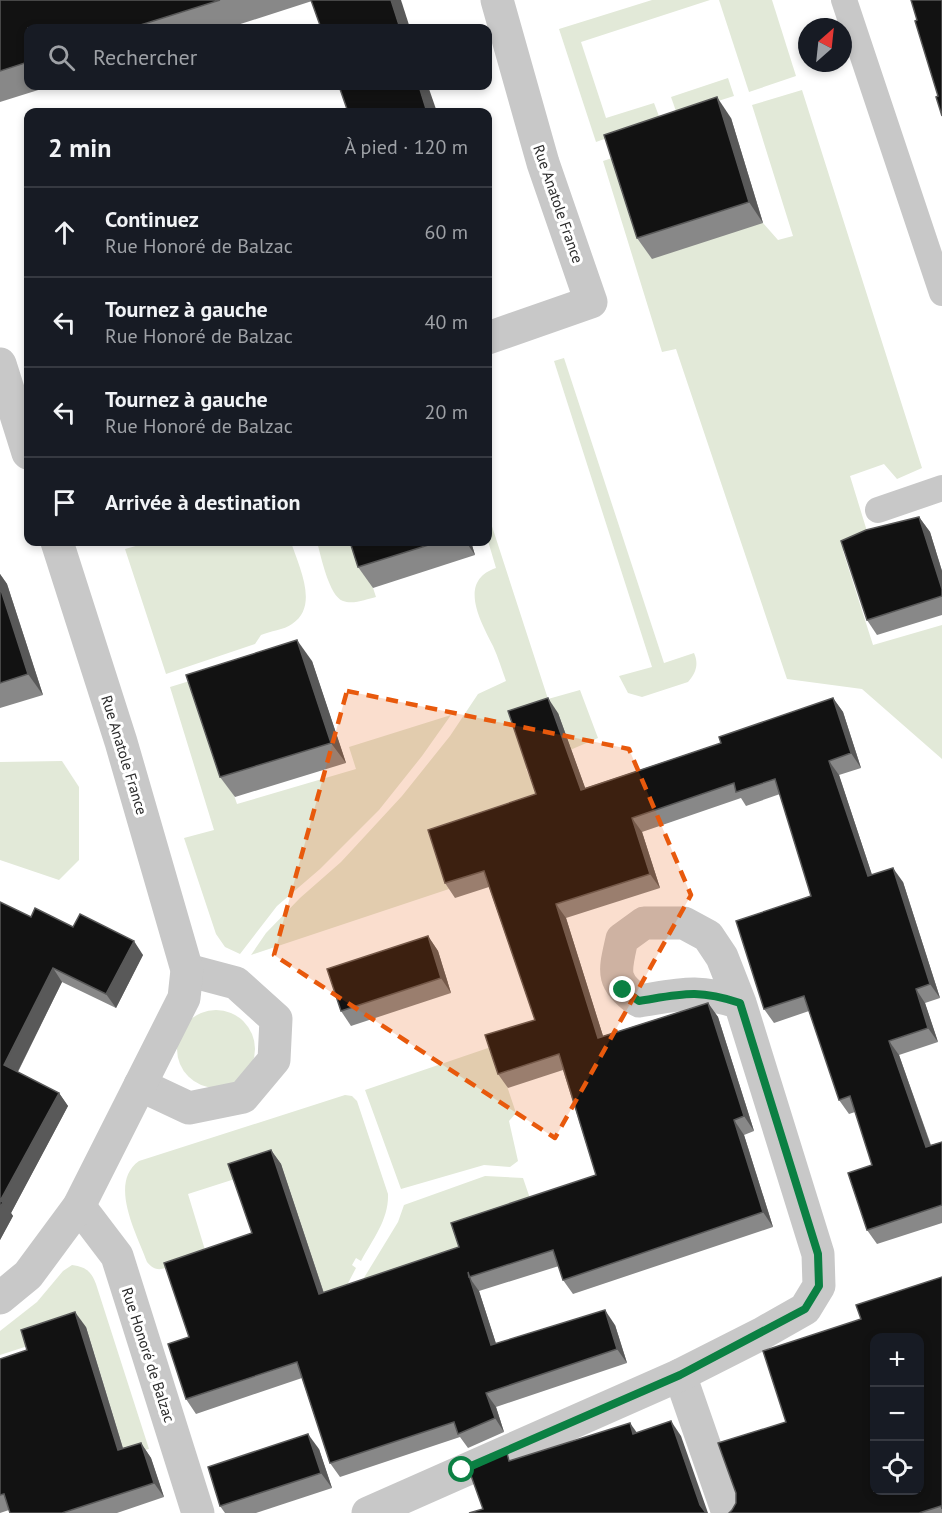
<!DOCTYPE html>
<html lang="fr">
<head>
<meta charset="utf-8">
<style>
	:root { --surface:#171b24; --page:#20242c; --text:#f1f3f6; --muted:#9ea1a6; --line:#363941 }
	body { margin:0; font-family:"PT Sans",sans-serif; background:var(--page); color:var(--text) }
	.controls { position:absolute; right:18px; bottom:18px; display:grid; overflow:hidden; border-radius:12px; box-shadow:0 3px 9px #0003 }
	.controls button { width:54px; height:54px; display:grid; place-items:center; padding:0; border:0; border-bottom:2px solid var(--line); background:var(--surface); color:var(--text); font:30px sans-serif }
	.compass { position:absolute; left:798px; top:18px; width:54px; height:54px; border-radius:50%; background:var(--surface); box-shadow:0 3px 9px #0003; rotate:27deg }
	.stop { position:absolute; width:18px; height:18px; margin:-14px; border:4px solid #0b8043; border-radius:50%; background:#fff }
	.stop.end { background:#0b8043; border-color:#fff; box-shadow:0 2px 6px #0008 }
	.list { margin:0; padding:0; list-style:none }
	h2 { display:flex; justify-content:space-between; align-items:center; height:78px; margin:0; padding:0 24px; font-size:26px }
	h2 small { font-size:20px; font-weight:400; color:var(--muted) }
	.list li { display:grid; grid-template-columns:39px 1fr auto; gap:18px; align-items:center; box-sizing:border-box; height:90px; padding:0 24px; border-top:2px solid var(--line) }
	.list b { display:block; font-size:22px; white-space:nowrap }
	.list p { margin:0; font-size:20px; white-space:nowrap; color:var(--muted) }
	.list em { font-size:20px; font-style:normal; color:var(--muted) }
	.icon { flex:none; width:33px; height:33px; fill:none; stroke:currentColor; stroke-width:2; stroke-linecap:round; stroke-linejoin:round }
	.map { position:relative; flex:none; width:942px; height:1513px; overflow:hidden }
	.search { position:absolute; background:var(--surface); box-shadow:0 3px 9px #0003; left:24px; top:24px; width:468px; height:66px; display:flex; align-items:center; gap:15px; box-sizing:border-box; padding:0 21px; border-radius:12px; color:var(--muted); font-size:22px }
	.panel { position:absolute; background:var(--surface); box-shadow:0 3px 9px #0003; left:24px; top:108px; width:468px; height:438px; border-radius:12px }
	.map>svg:first-child { display:block }
	.green { fill:#e2e9d8 }
	.lines { fill:none; stroke-linecap:round; stroke-linejoin:round }
	.service { stroke:#c8c8c8; stroke-width:26 }
	.minor { stroke:#c8c8c8; stroke-width:33 }
	.wall { fill:#888 }
	.shaded-wall { fill:#595959 }
	.building { fill:#121212; stroke:#595959; stroke-width:1.5; fill-rule:evenodd }
	.route { stroke:#0b8043; stroke-width:8 }
	.marked { fill:#e8590c; fill-opacity:0.2; stroke:#e8590c; stroke-width:4.5; stroke-dasharray:12 8; stroke-linejoin:round }
	.labels { text-anchor:middle; stroke-width:6; stroke-linejoin:round; paint-order:stroke }
	.street-label { font-size:15px; fill:#2b2b2b; stroke:#fff }
</style>
</head>
<body>
<div class="map">
<svg width="942" height="1513" viewBox="0 0 942 1513">
	<rect width="100%" height="100%" fill="#fff"/>
	<g class="green">
		<polygon points="652,0 710,0 581,42 606,118 654,103 660,119 596,142 559,29"/>
		<polygon points="719,0 772,0 796,76 749,92"/>
		<polygon points="728,78 734,96 677,114 671,97"/>
		<polygon points="802,90 922,468 897,479 884,464 850,476 870,541 843,551 873,645 942,625 942,759 862,689 787,679 676,349 662,352 603,161 618,156 763,223 778,240 793,236 752,105"/>
		<path d="M564 358 664 663 694 653C699 664 696 673 688 682L642 697 628 693 619 676 652 667 554 361Z"/>
		<path d="M488 514 548 699 580 690 598 738 526 769 547 818 452 888 251 955 266 933 300 898 341 862 402 796 450 736 478 694 506 681C502 670 498 657 493 646 481 622 457 581 496 568L488 541Z"/>
		<path d="M150 542H291C298 565 320 606 292 624 284 630 270 631 261 635L255 644 166 674 125 549Z"/>
		<path d="M317 542H358L376 597C367 599 353 605 343 601 329 596 321 556 317 542Z"/>
		<polygon points="219,672 200,696 237,804 356,769 349,747 451,715 422,756 379,810 320,869 277,906 240,954 225,947 216,934 184,838 214,830 170,687"/>
		<polygon points="62,761 79,787 79,860 59,880 0,860 0,762"/>
		<circle cx="216" cy="1049" r="39"/>
		<polygon points="491,1047 495,1050 516,1113 509,1121 518,1161 510,1167 484,1165 401,1189 365,1090"/>
		<path d="M345 1095 352 1096 357 1101 388 1194C389 1219 373 1239 361 1261L356 1258 352 1265 356 1268 345 1289 396 1458 238 1178 188 1194 205 1250 172 1260 173 1265C162 1270 155 1272 147 1262 137 1234 108 1183 139 1161Z"/>
		<polygon points="485,1176 523,1178 547,1248 469,1261 359,1286 398,1222 404,1205"/>
		<path d="M72 1265C86 1267 91 1271 96 1284L149 1449 125 1455 86 1327 0 1355V1331L37 1302 63 1271Z"/>
	</g>
	<g class="lines">
		<g class="service">
			<polyline points="844,0 942,293"/>
			<polyline points="878,510 942,488"/>
		</g>
		<g class="minor">
			<polyline points="488,338 591,302 543,163 497,0"/>
			<polyline points="0,364 28,453"/>
			<polyline points="140,1085 189,1108 243,1097 274,1060 276,1019 236,983 187,970"/>
			<polyline points="79,1206 117,1256 198,1513"/>
			<polyline points="0,1298 28,1275 79,1206 184,998 187,970 121,742 57,542"/>
			<polyline points="680,1375 728,1513"/>
			<path d="M368 1513 680 1375 761 1334 805 1309 819 1286 818 1254 740 1003 722 957 708 936 684 923H644L622 939C615 971 610 981 639 1001 683 994 697 989 740 1003"/>
		</g>
	</g>
	<g class="wall">
		<polygon points="0,0 401,0 312,1 228,28 28,28 28,86 51,86 0,102"/>
		<polygon points="731,118 763,223 652,259 637,238"/>
		<polygon points="919,517 930,532 942,571 942,615 877,635 867,620"/>
		<polygon points="350,542 471,542 475,555 373,588 358,567"/>
		<polygon points="0,574 7,584 43,695 0,708"/>
		<polygon points="312,661 346,763 235,797 220,777"/>
		<polygon points="833,698 843,712 861,768 839,775 872,875 903,882 940,998 925,1003 938,1042 899,1055 931,1145 942,1142 942,1223 877,1244 867,1230 872,1165 855,1112 849,1114 839,1100 809,1011 774,1023 764,1009 811,896 780,794 746,806 741,798 642,832 660,888 566,918 603,1036 708,1003 718,1017 754,1131 744,1135 773,1227 573,1294 563,1280 559,1266 479,1291 496,1344 615,1325 627,1363 496,1407 504,1432 468,1448 460,1437 340,1477 330,1463 302,1378 196,1414 186,1399 189,1337 252,1233 271,1150 281,1164 324,1293 459,1247 596,1175 563,1070 508,1088 498,1074 535,1020 489,887 455,898 445,883 536,794 558,713 585,788 721,743"/>
		<polygon points="0,902 31,917 73,927 143,955 116,1008 62,982 18,1072 59,1093 68,1106 11,1213 13,1216 0,1240"/>
		<polygon points="428,936 438,951 451,993 351,1026 341,1011"/>
		<polygon points="942,1277 942,1513 729,1513 732,1510 786,1422 861,1319"/>
		<polygon points="86,1327 123,1448 141,1443 151,1458 164,1497 117,1513 10,1513 9,1510 0,1513 0,1359 27,1350"/>
		<polygon points="319,1449 332,1488 256,1513 225,1513 220,1506"/>
	</g>
	<g class="shaded-wall">
		<polygon points="391,0 401,0 410,28 400,28"/>
		<polygon points="419,86 428,86 437,112 427,112"/>
		<polygon points="717,97 731,118 763,223 749,202"/>
		<polygon points="919,517 930,532 942,571 942,589"/>
		<polygon points="466,542 471,542 475,555"/>
		<polygon points="0,574 7,584 43,695 28,674 0,587"/>
		<polygon points="297,640 312,661 346,763 331,743"/>
		<polygon points="548,698 558,713 591,804 581,790"/>
		<polygon points="833,698 843,712 861,768 851,753"/>
		<polygon points="829,761 839,775 877,890 868,876"/>
		<polygon points="632,818 642,832 660,888 650,874"/>
		<polygon points="893,868 903,882 940,998 930,984"/>
		<polygon points="556,904 566,918 608,1052 598,1038"/>
		<polygon points="428,936 438,951 451,993 441,978"/>
		<polygon points="134,941 143,955 116,1008 106,994"/>
		<polygon points="53,968 62,982 14,1079 4,1065"/>
		<polygon points="916,989 925,1003 938,1042 928,1028"/>
		<polygon points="708,1003 718,1017 754,1131 744,1116"/>
		<polygon points="889,1041 899,1055 936,1161 926,1147"/>
		<polygon points="59,1093 68,1106 11,1213 13,1216 0,1240 0,1201"/>
		<polygon points="734,1120 744,1135 773,1227 763,1212"/>
		<polygon points="271,1150 281,1164 329,1309 319,1294"/>
		<polygon points="469,1277 479,1291 501,1359 491,1345"/>
		<polygon points="605,1310 615,1325 627,1363 617,1349"/>
		<polygon points="75,1312 86,1327 128,1465 118,1450"/>
		<polygon points="486,1393 496,1407 504,1432 495,1418"/>
		<polygon points="671,1421 681,1436 708,1513 706,1513 700,1505"/>
		<polygon points="630,1423 640,1437 633,1434"/>
		<polygon points="308,1434 319,1449 332,1488 321,1473"/>
		<polygon points="141,1443 151,1458 164,1497 154,1483"/>
	</g>
	<g class="building">
		<polygon points="0,0 220,0 131,28 28,28 28,62 0,71"/>
		<polygon points="311,0 391,0 400,28 321,28"/>
		<polygon points="911,0 942,0 942,116 936,97 938,96 915,21 917,20"/>
		<polygon points="339,86 419,86 427,112 348,112"/>
		<polygon points="717,97 749,202 637,238 604,135"/>
		<polygon points="919,517 942,589 942,596 867,620 841,541 866,530"/>
		<polygon points="350,542 438,542 358,567"/>
		<polygon points="0,587 28,674 0,683"/>
		<polygon points="297,640 331,743 220,777 186,675"/>
		<polygon points="548,698 581,790 721,743 719,737 833,698 851,753 829,761 868,876 893,868 930,984 916,989 928,1028 889,1041 926,1147 942,1142 942,1205 867,1230 848,1173 872,1165 850,1096 839,1100 804,996 764,1009 736,921 811,896 775,779 736,792 734,783 632,818 650,874 556,904 598,1038 708,1003 744,1116 734,1120 763,1212 563,1280 553,1250 469,1277 468,1272 491,1345 605,1310 617,1349 486,1393 495,1418 458,1434 454,1422 330,1463 297,1362 186,1399 168,1344 189,1337 164,1263 252,1233 228,1164 271,1150 319,1294 459,1247 451,1223 596,1175 559,1054 498,1074 485,1035 535,1020 484,871 445,883 428,830 536,794 508,711"/>
		<polygon points="0,902 31,917 35,908 73,927 80,914 134,941 106,994 53,968 4,1065 59,1093 0,1201 3,1202 0,1208"/>
		<polygon points="428,936 441,978 341,1011 327,969"/>
		<path d="M942 1277V1509L941 1506 919 1513H729L732 1510 736 1503V1493L718 1443 786 1422 763 1351 861 1319 856 1305ZM874 1338H920V1491H874Z"/>
		<polygon points="75,1312 118,1450 141,1443 154,1483 62,1513 10,1513 4,1494 0,1495 0,1359 27,1350 21,1330"/>
		<polygon points="671,1421 700,1505 706,1513 469,1513 483,1509 469,1470 507,1453 509,1461 630,1423 633,1434"/>
		<polygon points="308,1434 321,1473 220,1506 208,1467"/>
	</g>
	<g class="lines">
		<path class="route" d="M462 1470 680 1375 805 1309 819 1286 818 1254 740 1003C697 989 683 994 639 1001L623 990"/>
	</g>
	<path class="marked" d="M347 691 629 749 691 895 555 1138 274 955Z"/>
	<g class="labels">
		<g class="street-label">
			<text transform="translate(558 204) rotate(71)" y="5">Rue Anatole France</text>
			<text transform="translate(124 755) rotate(73)" y="5">Rue Anatole France</text>
			<text transform="translate(148 1355) rotate(72)" y="5">Rue Honoré de Balzac</text>
		</g>
	</g>
</svg>
<div class="controls">
<button>+</button>
<button>−</button>
<button><svg class="icon" aria-label="locate" viewBox="0 0 24 24"><circle cx="12" cy="12" r="6"/><path d="M12 2v4M12 18v4M2 12h4M18 12h4"/></svg></button>
</div>
<svg class="compass" viewBox="-18 -18 36 36"><path d="M0-13l5 13h-10z" fill="#e53935"/><path d="M0 13l5-13h-10z" fill="#9ea1a6"/></svg>
<div class="stop" style="left:462px;top:1470px"></div>
<div class="stop end" style="left:623px;top:990px"></div>
<div class="search"><svg class="icon" aria-label="search" viewBox="0 0 24 24"><circle cx="10" cy="10" r="6"/><path d="M15 15l6 6"/></svg>Rechercher</div>
<section class="panel">
<h2>2 min<small>À pied · 120 m</small></h2>
<ul class="list">
<li><svg class="icon" aria-label="ahead" viewBox="0 0 24 24"><path d="M12 20V5M6 11l6-6 6 6"/></svg><div><b>Continuez</b><p>Rue Honoré de Balzac</p></div><em>60 m</em></li>
<li><svg class="icon" aria-label="left" viewBox="0 0 24 24"><path d="M17 20v-9H6M10 6l-5 5 5 5"/></svg><div><b>Tournez à gauche</b><p>Rue Honoré de Balzac</p></div><em>40 m</em></li>
<li><svg class="icon" aria-label="left" viewBox="0 0 24 24"><path d="M17 20v-9H6M10 6l-5 5 5 5"/></svg><div><b>Tournez à gauche</b><p>Rue Honoré de Balzac</p></div><em>20 m</em></li>
<li><svg class="icon" aria-label="arrive" viewBox="0 0 24 24"><path d="M6 21V4h12l-3 4 3 4H6"/></svg><div><b>Arrivée à destination</b></div></li>
</ul>
</section>
</div>
</body>
</html>
